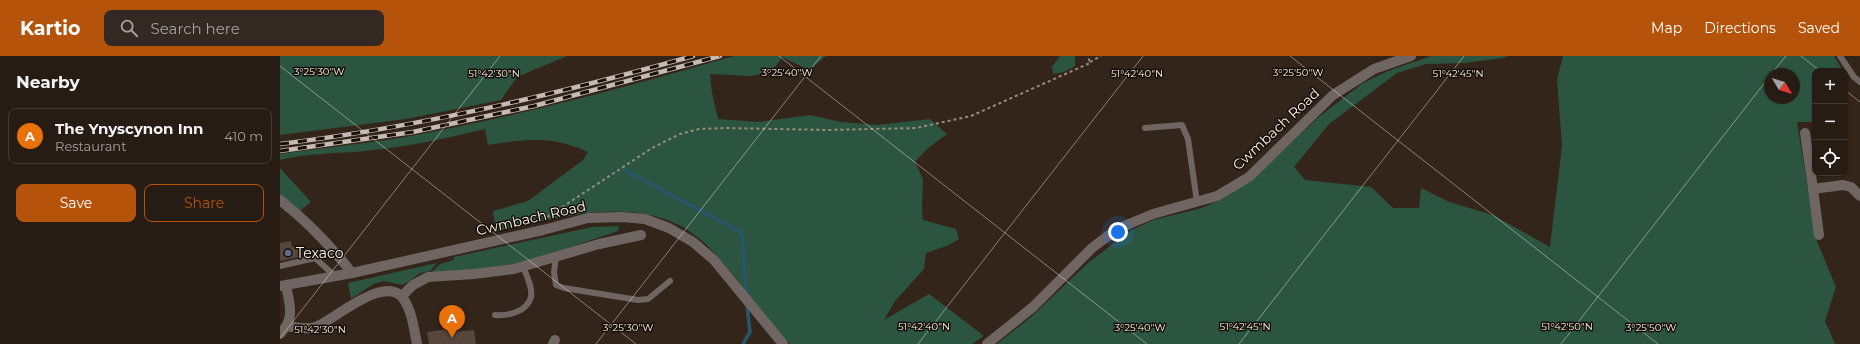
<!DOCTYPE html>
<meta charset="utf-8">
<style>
body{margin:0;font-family:Montserrat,sans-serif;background:#332922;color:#f1f3f6}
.controls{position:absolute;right:12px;top:12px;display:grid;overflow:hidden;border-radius:8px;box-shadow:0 1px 3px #0004}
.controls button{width:36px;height:36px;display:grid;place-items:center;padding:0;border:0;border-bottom:1px solid #433a34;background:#271c14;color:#f1f3f6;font:20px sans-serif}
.compass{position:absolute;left:1484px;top:12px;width:36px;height:36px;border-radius:50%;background:#271c14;box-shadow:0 1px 3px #0004;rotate:128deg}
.you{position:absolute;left:838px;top:176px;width:14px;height:14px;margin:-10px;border:3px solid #fff;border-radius:50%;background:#1a73e8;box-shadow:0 0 0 6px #1a73e833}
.badge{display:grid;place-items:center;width:26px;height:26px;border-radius:50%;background:#b45309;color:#fff;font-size:13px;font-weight:700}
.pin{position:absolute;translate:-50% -33px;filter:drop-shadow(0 1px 2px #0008)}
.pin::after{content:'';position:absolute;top:21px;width:14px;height:12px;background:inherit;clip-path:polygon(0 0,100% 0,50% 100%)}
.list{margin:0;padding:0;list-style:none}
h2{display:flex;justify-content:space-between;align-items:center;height:52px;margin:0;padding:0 16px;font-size:17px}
h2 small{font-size:13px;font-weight:400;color:#a4a1a0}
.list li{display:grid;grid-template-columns:26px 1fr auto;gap:12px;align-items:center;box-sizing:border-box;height:56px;margin:0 8px 8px;padding:0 8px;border:1px solid #433a34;border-radius:8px}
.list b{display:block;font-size:15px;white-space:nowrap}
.list p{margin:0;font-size:13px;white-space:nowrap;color:#a4a1a0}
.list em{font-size:13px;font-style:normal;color:#a4a1a0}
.actions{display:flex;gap:8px;padding:12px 16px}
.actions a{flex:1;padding:9px 0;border:1px solid #b45309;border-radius:8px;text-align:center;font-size:14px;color:#b45309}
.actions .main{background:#b45309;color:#fff}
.icon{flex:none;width:22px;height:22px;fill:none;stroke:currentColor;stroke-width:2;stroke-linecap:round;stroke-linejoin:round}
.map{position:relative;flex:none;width:1580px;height:288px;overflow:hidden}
header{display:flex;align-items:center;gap:24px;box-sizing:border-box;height:56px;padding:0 20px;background:#b45309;color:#fff}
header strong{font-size:19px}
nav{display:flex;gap:22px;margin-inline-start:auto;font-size:14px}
.search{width:280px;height:36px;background:#332922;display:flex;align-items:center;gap:10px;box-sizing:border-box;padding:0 14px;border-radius:8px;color:#a4a1a0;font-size:15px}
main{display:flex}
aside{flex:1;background:#271c14}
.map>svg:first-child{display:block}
.green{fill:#2c5541;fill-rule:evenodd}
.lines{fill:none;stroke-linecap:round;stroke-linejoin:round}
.stream{stroke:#255768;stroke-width:3.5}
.building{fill:#56463b}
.path{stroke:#988c83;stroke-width:2;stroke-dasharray:3 3;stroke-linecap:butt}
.service{stroke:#6f6563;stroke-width:6}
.minor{stroke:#6f6563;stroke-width:10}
.rail-casing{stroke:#c6bab2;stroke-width:4.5}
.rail{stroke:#16100b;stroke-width:3;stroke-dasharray:9;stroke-linecap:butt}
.ticks{fill:none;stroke:#faf0e9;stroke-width:1;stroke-opacity:0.45}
.service-dot{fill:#5c6f8a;stroke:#16100b;stroke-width:1.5}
.labels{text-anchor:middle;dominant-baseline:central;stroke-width:3;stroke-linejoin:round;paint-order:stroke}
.street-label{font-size:14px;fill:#faf0e9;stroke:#16100b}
.poi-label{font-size:14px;fill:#faf0e9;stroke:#16100b;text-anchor:start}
.ticks-label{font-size:10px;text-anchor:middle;fill:#faf0e9;stroke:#16100b;stroke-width:3;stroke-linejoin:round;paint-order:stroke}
</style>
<header>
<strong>Kartio</strong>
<div class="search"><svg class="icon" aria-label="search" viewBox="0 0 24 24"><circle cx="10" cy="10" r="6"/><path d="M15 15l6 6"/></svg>Search here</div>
<nav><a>Map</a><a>Directions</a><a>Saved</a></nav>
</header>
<main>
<aside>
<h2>Nearby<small></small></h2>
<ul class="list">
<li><span class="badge" style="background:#e8710a">A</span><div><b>The Ynyscynon Inn</b><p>Restaurant</p></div><em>410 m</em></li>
</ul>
<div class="actions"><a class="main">Save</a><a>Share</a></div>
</aside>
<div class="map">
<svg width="1580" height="288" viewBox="0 0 1580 288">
<rect width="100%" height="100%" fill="#34251a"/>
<g class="green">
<polygon points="0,0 287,0 237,21 221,44 126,63 0,79"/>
<path d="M 454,0 L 546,0 L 529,14 L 502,1 L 492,16 L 469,20 L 430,18 L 432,37 L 438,63 L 479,66 L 530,59 L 561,66 L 598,69 L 650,63 L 667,78 L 648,92 L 635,106 L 643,123 L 642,154 L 643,164 L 676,173 L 679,183 L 669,189 L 646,197 L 644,213 L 615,245 L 604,264 L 649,238 L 704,280 L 692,288 L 510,288 C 494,270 468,248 459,226 C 442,205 424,182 399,169 C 344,141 273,163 216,175 L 213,155 L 248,145 L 303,104 L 308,96 C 269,79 249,83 208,89 L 205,73 C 168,82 131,90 94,94 C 63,98 30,96 0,104 L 0,98 C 47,91 94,87 141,78 C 246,58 351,30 454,0 Z"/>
<polygon points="780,0 795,0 795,10 784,16 773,18 772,11"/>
<path d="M 1151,0 L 1228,0 L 1223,2 L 1185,7 L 1146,8 L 1117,17 L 1049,68 L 1014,111 L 1025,124 L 1091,131 L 1113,152 L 1139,152 L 1141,132 L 1169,146 L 1213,159 L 1270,191 L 1282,90 L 1277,23 L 1283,0 L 1554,0 L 1563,15 L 1535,15 L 1535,66 L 1517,66 L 1536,183 L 1556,231 L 1545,265 L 1555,288 L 717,288 L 751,261 L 808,207 L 850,175 L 873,164 L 922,152 L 942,143 L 994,103 L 1040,60 L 1083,27 L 1108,15 ZM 1490,18 L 1514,18 L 1514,42 L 1490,42 Z"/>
<polygon points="0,112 31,146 20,155 0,140"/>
<path d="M 339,170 L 338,175 C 304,186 269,200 233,208 C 206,213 178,215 150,218 L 160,208 L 174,204 L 174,201 L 312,171 Z"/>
<polygon points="157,207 150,215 140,217 128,226 122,229 104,225 93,228 71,243 68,227"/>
</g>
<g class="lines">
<g class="stream">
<polyline points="345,114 462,177 466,237"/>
<polyline points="463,288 470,276 467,249"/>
</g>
</g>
<g class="building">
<polygon points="11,185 12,191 18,190 20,201 0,205 0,187"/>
<polygon points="162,274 170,274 170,276 194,274 196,288 149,288 147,276"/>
</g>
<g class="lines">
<g class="path">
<polyline points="810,6 821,0"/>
<polyline points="267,161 372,92 400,78 419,73 446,72 548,74 636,72 691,60 810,7 808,0"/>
</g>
<g class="service">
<polyline points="1560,0 1574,21 1580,26"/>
<polyline points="865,72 902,69 908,83 917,146"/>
<polyline points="276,200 274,216 276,229 284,232 358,244 368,243 390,225"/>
<polyline points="0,210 35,202 55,220"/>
<path d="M 215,259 C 228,260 247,256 251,241 C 253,231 246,219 243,210"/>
</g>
<g class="minor">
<polyline points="1525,77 1533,133"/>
<path d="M 0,144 C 28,166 50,189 72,217"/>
<polyline points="1539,179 1533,133 1563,129 1571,131 1580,140"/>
<polyline points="0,230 72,217 263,174 308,162 342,161 365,163 389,172 413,186 434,204 503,288"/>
<polyline points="122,240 133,229 148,221 194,218 234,213 319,188 361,179"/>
<path d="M 8,270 C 17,272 30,274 38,270 C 57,261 104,220 122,241 C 132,253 134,274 137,288"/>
<path d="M 0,278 C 15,263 10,249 6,230"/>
<polyline points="273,288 275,284"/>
<polyline points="707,288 753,251 812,192 837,173 873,158 937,140 969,121 1053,39 1094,13 1131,0"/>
</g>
<defs>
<g id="rail">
<path d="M 0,88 C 140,71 277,38 413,0"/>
<polyline points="0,95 133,76 254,50 440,0"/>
</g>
</defs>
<use href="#rail" class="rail-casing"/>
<use href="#rail" class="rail"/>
</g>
<path class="ticks" d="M 499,0 L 867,288M 1010,0 L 1378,288M 1521,0 L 1540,15M 0,10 L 356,288M 1491,18 L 1506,0M 1565,34 L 1580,46M 0,282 L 220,0M 316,288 L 541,0M 638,288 L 863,0M 959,288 L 1184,0M 1281,288 L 1490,20"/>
<circle class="service-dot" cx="8" cy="197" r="4"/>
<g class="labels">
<g class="street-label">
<text transform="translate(996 73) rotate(-43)">Cwmbach Road</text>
<text transform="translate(251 162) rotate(-13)">Cwmbach Road</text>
</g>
<g class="poi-label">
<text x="16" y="197">Texaco</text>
</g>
</g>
<g class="ticks-label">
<text x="39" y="19">3°25'30"W</text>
<text x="507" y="20">3°25'40"W</text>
<text x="1018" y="20">3°25'50"W</text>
<text x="214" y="21">51°42'30"N</text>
<text x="857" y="21">51°42'40"N</text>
<text x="1178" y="21">51°42'45"N</text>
<text x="644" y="274">51°42'40"N</text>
<text x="965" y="274">51°42'45"N</text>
<text x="1287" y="274">51°42'50"N</text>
<text x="348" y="275">3°25'30"W</text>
<text x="860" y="275">3°25'40"W</text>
<text x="1371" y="275">3°25'50"W</text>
<text x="40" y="277">51°42'30"N</text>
</g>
</svg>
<div class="controls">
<button>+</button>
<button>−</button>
<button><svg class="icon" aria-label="locate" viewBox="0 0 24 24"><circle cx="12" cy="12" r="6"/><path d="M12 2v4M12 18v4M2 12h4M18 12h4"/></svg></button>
</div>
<svg class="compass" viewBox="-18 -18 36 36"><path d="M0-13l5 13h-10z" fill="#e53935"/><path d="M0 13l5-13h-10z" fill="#a4a1a0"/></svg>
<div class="you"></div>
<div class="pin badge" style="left:172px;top:282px;background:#e8710a">A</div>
</div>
</main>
